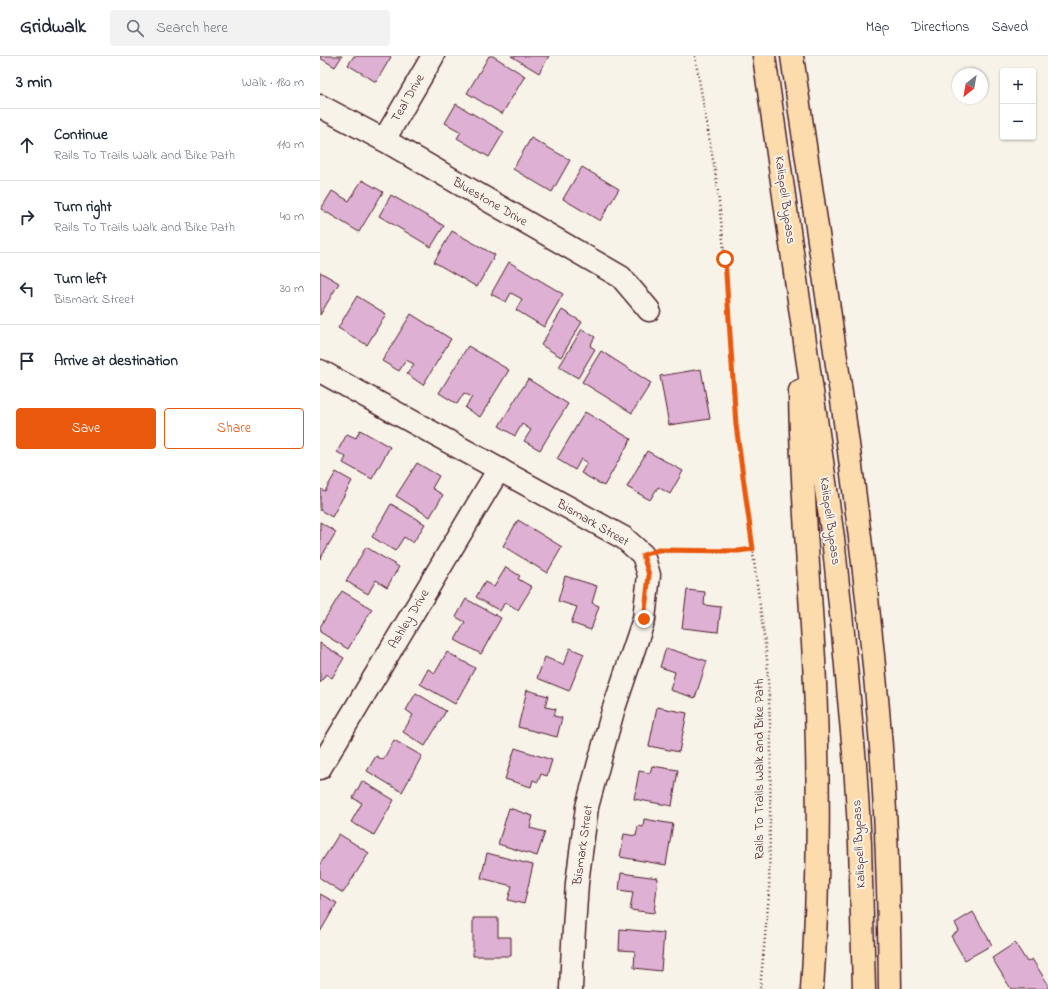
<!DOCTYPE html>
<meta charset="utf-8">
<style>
body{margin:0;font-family:"Indie Flower",sans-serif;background:#f2f2f3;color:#1f2937}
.controls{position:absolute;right:12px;top:12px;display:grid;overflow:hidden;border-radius:4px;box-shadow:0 1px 3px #0004}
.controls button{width:36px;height:36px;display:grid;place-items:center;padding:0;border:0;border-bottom:1px solid #e0e1e3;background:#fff;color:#1f2937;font:20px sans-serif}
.compass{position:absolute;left:632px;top:12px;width:36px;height:36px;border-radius:50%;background:#fff;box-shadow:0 1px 3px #0004;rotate:211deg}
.stop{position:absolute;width:12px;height:12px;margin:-9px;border:3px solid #ea580c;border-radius:50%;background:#fff}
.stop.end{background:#ea580c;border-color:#fff;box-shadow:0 1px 4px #0008}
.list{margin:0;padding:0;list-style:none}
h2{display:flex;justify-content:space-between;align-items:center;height:52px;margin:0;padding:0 16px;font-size:17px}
h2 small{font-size:13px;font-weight:400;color:#747a83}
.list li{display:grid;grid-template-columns:26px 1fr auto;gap:12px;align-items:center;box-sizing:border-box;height:72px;padding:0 16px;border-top:1px solid #e0e1e3}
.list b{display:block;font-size:15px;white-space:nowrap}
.list p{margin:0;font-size:13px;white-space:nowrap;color:#747a83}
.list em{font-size:13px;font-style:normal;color:#747a83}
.actions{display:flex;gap:8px;padding:12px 16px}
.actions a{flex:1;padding:9px 0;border:1px solid #ea580c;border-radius:4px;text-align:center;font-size:14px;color:#ea580c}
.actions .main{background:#ea580c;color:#fff}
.icon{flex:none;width:22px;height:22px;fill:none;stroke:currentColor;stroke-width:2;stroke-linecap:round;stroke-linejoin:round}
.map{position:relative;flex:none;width:728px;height:933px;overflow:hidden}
header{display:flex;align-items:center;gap:24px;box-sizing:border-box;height:56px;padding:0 20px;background:#fff;border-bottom:1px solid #e0e1e3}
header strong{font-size:19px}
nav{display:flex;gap:22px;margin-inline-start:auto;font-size:14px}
.search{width:280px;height:36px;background:#f2f2f3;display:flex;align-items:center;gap:10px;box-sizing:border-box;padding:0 14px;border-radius:4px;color:#747a83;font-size:15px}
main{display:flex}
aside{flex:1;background:#fff}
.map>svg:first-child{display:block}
.building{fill:#deb0d3;stroke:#4a1f2b}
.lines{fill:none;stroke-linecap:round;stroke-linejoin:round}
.minor-casing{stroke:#4a1f2b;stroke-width:25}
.highway-casing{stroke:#4a1f2b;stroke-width:25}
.path{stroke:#4a1f2b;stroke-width:2.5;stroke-dasharray:1 3;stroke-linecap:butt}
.minor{stroke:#f7f3e8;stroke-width:22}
.highway{stroke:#fcdcac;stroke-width:22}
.route{stroke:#ea580c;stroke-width:5}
.labels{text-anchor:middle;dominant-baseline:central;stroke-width:4;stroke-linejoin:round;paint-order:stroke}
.street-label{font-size:13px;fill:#4a1f2b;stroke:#f7f3e8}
</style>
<header>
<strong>Gridwalk</strong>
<div class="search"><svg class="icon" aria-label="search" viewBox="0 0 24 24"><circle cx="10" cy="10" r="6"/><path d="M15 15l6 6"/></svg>Search here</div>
<nav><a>Map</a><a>Directions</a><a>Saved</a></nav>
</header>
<main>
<aside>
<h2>3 min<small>Walk · 180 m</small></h2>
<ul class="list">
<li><svg class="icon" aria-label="ahead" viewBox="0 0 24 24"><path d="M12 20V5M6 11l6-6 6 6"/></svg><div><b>Continue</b><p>Rails To Trails Walk and Bike Path</p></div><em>110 m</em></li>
<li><svg class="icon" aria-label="right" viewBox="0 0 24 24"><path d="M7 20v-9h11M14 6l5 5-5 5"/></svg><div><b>Turn right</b><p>Rails To Trails Walk and Bike Path</p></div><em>40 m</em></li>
<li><svg class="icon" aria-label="left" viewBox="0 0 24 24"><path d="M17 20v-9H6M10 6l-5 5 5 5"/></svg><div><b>Turn left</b><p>Bismark Street</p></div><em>30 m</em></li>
<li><svg class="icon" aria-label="arrive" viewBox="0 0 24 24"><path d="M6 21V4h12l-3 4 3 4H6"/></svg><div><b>Arrive at destination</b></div></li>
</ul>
<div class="actions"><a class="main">Save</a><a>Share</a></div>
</aside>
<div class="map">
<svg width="728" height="933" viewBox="0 0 728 933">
<rect width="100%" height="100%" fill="#f7f3e8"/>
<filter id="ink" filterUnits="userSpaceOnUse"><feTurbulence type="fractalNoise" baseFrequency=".025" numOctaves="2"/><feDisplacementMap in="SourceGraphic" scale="8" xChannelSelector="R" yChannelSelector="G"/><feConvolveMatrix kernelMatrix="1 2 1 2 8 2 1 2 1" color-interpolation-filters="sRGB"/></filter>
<g filter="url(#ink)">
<g class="building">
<polygon points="0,0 22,0 15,11 0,2"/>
<polygon points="34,0 70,0 71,1 56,26 28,9"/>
<polygon points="169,0 173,0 205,20 182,58 147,37"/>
<polygon points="191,0 229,0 219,17"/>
<polygon points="136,48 184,76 169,101 137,82 141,76 125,67"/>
<polygon points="211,82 250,104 232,136 193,113"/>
<polygon points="262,111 299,133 280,165 243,143"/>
<polygon points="42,124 63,136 39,176 1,153 12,135 29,145"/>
<polygon points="71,139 124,170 111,191 59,160"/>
<polygon points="132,175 175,199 157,231 114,206"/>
<polygon points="189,206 243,238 224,271 196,254 202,243 191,237 186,246 171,238"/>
<polygon points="0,216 19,227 0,259"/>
<polygon points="37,240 66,258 47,289 18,272"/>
<polygon points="242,254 262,266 241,301 221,289"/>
<polygon points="91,258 131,283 103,329 87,318 94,308 86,304 79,315 62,305"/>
<polygon points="262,273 275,281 270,290 275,293 258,322 239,311"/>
<polygon points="148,290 189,314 160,361 145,352 152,341 144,337 137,348 119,337"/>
<polygon points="281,295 331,327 312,357 262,326"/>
<polygon points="381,313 390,363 349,369 340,320"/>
<polygon points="208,323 248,348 220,394 204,385 211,374 202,368 195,380 179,370"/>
<polygon points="265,356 311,383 284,430 261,417 267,407 261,403 255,414 237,403"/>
<polygon points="40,374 70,391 52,423 23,407 26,401 17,396 27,378 36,382"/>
<polygon points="327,395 363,415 350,438 338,431 330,444 307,431"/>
<polygon points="97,407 119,420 112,432 123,439 110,461 76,440"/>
<polygon points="16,416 32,425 12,461 0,454 0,433 5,435"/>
<polygon points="71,448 105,468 93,487 84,481 75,495 52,481"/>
<polygon points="198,464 242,491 227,517 183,490"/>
<polygon points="0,466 16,476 0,503"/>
<polygon points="46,491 79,511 67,531 56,524 48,538 26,525"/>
<polygon points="186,511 200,520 198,523 212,531 198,554 185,546 180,555 156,541 165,526 174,531"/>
<polygon points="245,520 277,530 272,547 279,550 271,574 251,567 257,551 238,545"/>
<polygon points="367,534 385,536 384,549 401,551 398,576 362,572"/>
<polygon points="22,535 52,553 28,593 0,576 0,571"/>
<polygon points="146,543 181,562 161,598 135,584 145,566 136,561"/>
<polygon points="0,587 24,602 12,622 6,618 0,627"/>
<polygon points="250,592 264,598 249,635 217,622 225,601 243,609"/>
<polygon points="346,592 387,605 375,642 350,634 355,616 340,611"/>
<polygon points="127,596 155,612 135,648 100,628 108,613 115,617"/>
<polygon points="207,634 228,640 225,651 236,653 234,660 242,662 237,681 198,671"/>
<polygon points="96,637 126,655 105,690 83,676 93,659 86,654"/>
<polygon points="337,651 367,657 359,696 329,690"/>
<polygon points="74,684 102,700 82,736 47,715 56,700 63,704"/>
<polygon points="195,692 232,704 227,720 221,718 218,726 213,724 211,731 185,723"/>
<polygon points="332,710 358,714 352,750 314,743 319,715 330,717"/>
<polygon points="42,725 74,744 54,779 31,766 42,747 33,742"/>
<polygon points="189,752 213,760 210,772 225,776 217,800 178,788"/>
<polygon points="324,763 353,768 346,809 300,801 304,778 316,780 318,770 323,771"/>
<polygon points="19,778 49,797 23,837 0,822 0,808"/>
<polygon points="167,797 213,809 204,848 188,844 192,830 161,822"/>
<polygon points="301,817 338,822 334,857 310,854 313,836 299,834"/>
<polygon points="0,838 17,847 0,876"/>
<polygon points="653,856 672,889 645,904 631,880 639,875 635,867"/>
<polygon points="153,862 178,862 178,881 191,881 191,900 153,900"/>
<polygon points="300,873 344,877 341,915 314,912 315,895 299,894"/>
<polygon points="695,887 707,906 712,903 728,928 728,933 691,933 672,902"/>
</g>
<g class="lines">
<defs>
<g id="minor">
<polyline points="0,50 64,84 301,221 329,254"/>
<polyline points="64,84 113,0"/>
<polyline points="0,315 304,482 323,499 329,519 324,563 293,655 267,751 257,827 253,888 251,933"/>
<polyline points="0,712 179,413"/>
</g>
<g id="highway">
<polyline points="444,0 513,482 523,577 535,708 540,788 544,933"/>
<path d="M 472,0 C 504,226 542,451 560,678 C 567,763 569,848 570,933"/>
<path d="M 480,335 C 481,425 489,514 494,604 C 499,713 500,823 492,933"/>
</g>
</defs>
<use href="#minor" class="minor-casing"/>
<use href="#highway" class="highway-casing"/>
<g class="path">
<polyline points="375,0 397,127 405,203 416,369 447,603 451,688 449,839 440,933"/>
<polyline points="342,495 418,495 433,493"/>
</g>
<use href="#minor" class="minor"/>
<use href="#highway" class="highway"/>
</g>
</g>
<g class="lines" filter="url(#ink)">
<polyline class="route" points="324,563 329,519 323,499 338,494 418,495 433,493 416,369 405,203"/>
</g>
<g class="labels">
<g class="street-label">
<text transform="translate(88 42) rotate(-60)">Teal Drive</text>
<text transform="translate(465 144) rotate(82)">Kalispell Bypass</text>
<text transform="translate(170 146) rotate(30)">Bluestone Drive</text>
<text transform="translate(510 465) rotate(82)">Kalispell Bypass</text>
<text transform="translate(273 467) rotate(30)">Bismark Street</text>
<text transform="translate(89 563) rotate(-59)">Ashley Drive</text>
<text transform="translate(439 713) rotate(-90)">Rails To Trails Walk and Bike Path</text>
<text transform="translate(539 788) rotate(-93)">Kalispell Bypass</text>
<text transform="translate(263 789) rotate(-82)">Bismark Street</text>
</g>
</g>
</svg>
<div class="controls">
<button>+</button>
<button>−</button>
</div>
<svg class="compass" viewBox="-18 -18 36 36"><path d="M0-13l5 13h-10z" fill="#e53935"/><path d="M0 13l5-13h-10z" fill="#747a83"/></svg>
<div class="stop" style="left:405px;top:203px"></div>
<div class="stop end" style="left:324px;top:563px"></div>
</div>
</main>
